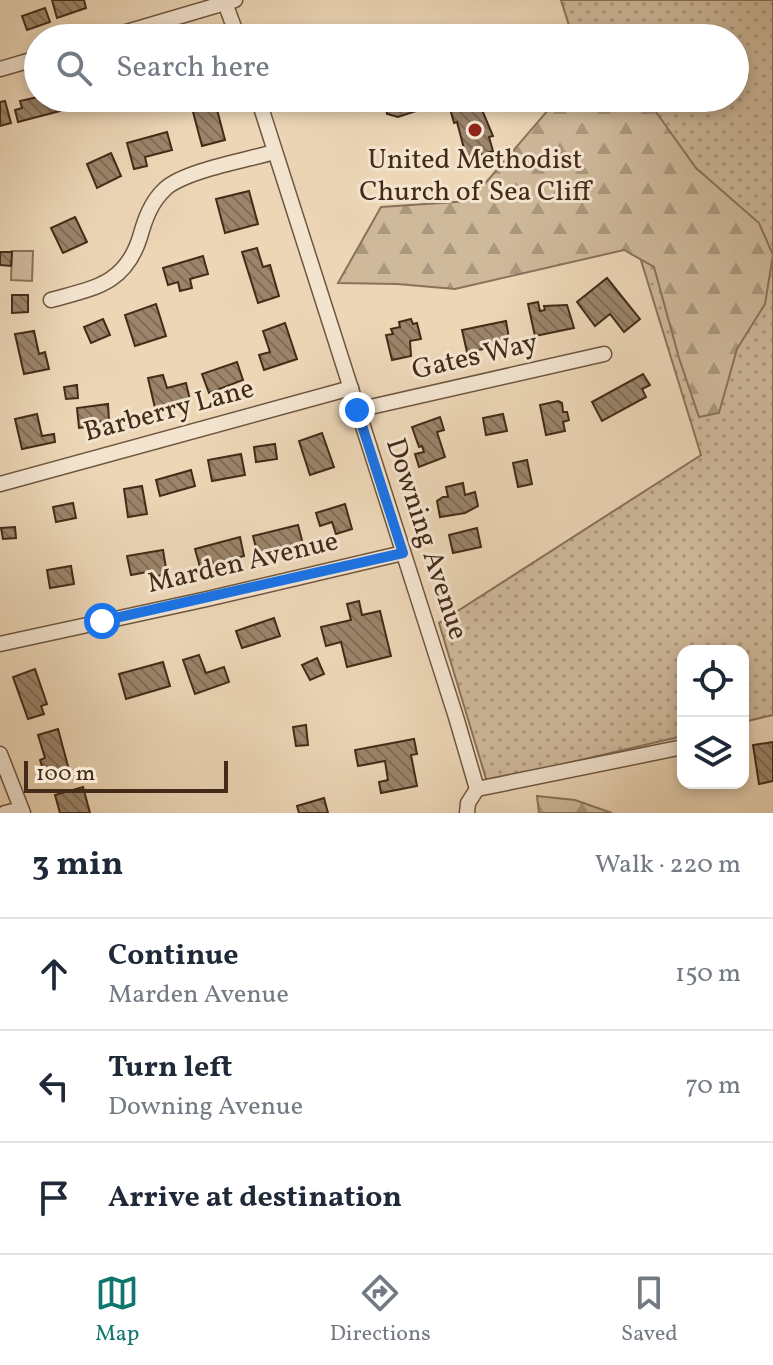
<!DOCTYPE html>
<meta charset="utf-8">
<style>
body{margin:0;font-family:Vollkorn,serif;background:#f6f6f7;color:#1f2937}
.controls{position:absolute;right:24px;bottom:24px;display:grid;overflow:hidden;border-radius:16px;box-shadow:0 4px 12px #0003}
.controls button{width:72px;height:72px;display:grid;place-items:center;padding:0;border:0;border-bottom:2px solid #e0e1e3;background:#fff;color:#1f2937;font:40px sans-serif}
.scale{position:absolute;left:24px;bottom:20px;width:204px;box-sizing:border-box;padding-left:8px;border:4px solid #442b17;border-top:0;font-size:22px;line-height:28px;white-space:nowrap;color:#442b17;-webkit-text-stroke:6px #f3e4d0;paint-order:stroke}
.stop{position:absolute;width:24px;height:24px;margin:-18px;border:6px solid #1a73e8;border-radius:50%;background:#fff}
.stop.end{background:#1a73e8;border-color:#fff;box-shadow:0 2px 8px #0008}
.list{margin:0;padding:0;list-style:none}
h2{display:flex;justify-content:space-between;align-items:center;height:104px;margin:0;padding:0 32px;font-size:34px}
h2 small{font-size:26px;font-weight:400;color:#747a83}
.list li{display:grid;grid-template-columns:52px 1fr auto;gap:24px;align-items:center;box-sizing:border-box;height:112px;padding:0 32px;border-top:2px solid #e0e1e3}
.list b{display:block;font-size:30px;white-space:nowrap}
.list p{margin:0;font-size:26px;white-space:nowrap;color:#747a83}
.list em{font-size:26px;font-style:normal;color:#747a83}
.icon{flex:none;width:44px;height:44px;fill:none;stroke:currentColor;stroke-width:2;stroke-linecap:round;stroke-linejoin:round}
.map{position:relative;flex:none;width:773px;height:813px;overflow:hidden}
.search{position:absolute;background:#fff;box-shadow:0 4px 12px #0003;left:24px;right:24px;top:24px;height:88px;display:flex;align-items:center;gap:20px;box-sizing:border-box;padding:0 28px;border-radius:44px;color:#747a83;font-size:30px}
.sheet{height:440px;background:#fff}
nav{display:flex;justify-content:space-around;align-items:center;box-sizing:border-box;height:112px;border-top:2px solid #e0e1e3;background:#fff;font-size:22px;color:#747a83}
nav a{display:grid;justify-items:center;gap:4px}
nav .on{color:#0f766e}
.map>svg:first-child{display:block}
.grass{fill:url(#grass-dots);stroke:#8a7259;stroke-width:2}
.forest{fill:url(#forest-firs);stroke:#8a7259;stroke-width:2}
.pitch{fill:#cfb99b;stroke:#8a7259;stroke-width:2}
.building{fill:url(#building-back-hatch);stroke:#442b17;stroke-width:2}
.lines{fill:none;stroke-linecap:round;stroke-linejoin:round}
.minor-casing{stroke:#6e563f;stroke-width:17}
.minor{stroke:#f3e4d0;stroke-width:14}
.route{stroke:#1a73e8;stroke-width:10}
.poi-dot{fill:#8f2418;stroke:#f3e4d0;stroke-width:3}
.labels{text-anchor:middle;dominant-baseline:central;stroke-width:6;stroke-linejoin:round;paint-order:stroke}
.poi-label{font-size:28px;fill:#442b17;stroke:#f3e4d0}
.street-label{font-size:28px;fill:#442b17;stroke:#f3e4d0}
</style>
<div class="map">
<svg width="773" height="813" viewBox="0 0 773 813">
<defs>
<pattern id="grass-dots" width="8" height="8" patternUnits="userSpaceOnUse" patternTransform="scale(2)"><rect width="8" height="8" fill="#cfb99b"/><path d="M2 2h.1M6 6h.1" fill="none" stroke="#aa977d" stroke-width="1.8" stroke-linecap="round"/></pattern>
<pattern id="forest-firs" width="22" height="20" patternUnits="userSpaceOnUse" patternTransform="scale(2)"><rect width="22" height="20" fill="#cfb99b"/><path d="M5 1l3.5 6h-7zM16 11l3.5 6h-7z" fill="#aa977d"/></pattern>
<pattern id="building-back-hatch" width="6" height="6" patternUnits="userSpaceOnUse" patternTransform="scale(2)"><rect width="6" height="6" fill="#9b846a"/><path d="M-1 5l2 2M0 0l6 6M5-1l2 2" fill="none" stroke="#806c56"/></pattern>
</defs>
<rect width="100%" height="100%" fill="#ecd6b6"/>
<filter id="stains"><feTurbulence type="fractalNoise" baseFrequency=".0025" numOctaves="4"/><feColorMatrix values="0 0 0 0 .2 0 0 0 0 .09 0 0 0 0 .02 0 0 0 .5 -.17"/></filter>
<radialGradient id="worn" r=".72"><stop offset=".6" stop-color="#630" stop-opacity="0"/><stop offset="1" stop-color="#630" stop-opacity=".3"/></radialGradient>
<polygon class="grass" points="561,0 773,0 773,715 743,722 743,651 683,651 683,736 487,782 439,623 701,455 591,98 735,98 735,38 573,38"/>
<g class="forest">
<polygon points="555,98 646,98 696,168 759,223 773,255 765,304 737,349 719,413 699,417 679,358 654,267 624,250 455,289 397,284 338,283 381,207 470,201 555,102"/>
<polygon points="537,796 575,800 612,813 539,813"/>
</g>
<polygon class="pitch" points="12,251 33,251 32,281 11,280"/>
<g class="building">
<polygon points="52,0 84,0 86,8 57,18"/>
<polygon points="45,8 50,22 27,30 22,16"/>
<polygon points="38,97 57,98 60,111 18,122 15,110 22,108 20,101"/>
<polygon points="68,98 105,98 107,106 94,110 92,101 70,107"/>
<polygon points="149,98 164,98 166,104 151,108"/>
<polygon points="384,98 477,98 493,136 489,137 493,151 467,160 457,122 454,123 449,105 432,111 431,106 398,117 387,114"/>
<polygon points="5,101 11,123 0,126 0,102"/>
<polygon points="215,102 225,140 202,146 192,108"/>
<polygon points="167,132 172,150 145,157 147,166 134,169 127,143"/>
<polygon points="111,153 121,176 97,188 87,164"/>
<polygon points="249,191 258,224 225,233 216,199"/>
<polygon points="75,217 87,242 63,253 51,228"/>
<polygon points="257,248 263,267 270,265 279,296 258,303 242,252"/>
<polygon points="0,252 12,252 11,266 0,265"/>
<polygon points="203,256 208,274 190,279 192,288 180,291 178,282 168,285 163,268"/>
<polygon points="607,278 640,319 624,332 610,314 595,326 577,302"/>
<polygon points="12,295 28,295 28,312 12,313"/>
<polygon points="538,302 540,311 545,310 544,306 567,305 574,328 535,336 528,304"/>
<polygon points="156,304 166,336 135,346 125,315"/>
<polygon points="103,319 110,335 91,343 84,327"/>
<polygon points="411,319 413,324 417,323 421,339 410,341 411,356 392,360 386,335 393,334 391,329 400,327 399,322"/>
<polygon points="506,321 510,344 467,352 462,330"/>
<polygon points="285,323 297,359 264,370 259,355 270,352 263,331"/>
<polygon points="34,331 39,354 45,352 49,369 24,374 15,334"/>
<polygon points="237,362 243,380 209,393 202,374"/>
<polygon points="643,374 650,385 642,389 646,397 602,421 592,402"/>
<polygon points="163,375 167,388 186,383 190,400 155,408 148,378"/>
<polygon points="77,385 78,398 66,399 64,387"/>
<polygon points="558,401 562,403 563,412 567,412 569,420 563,422 565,431 546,435 540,405"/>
<polygon points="108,404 109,421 95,422 96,426 79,428 77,408"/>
<polygon points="37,414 42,436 54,434 55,442 22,449 15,419"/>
<polygon points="503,414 507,431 486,435 483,418"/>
<polygon points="440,417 444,430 437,432 445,457 419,467 415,454 424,452 422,446 419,447 412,427"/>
<polygon points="322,433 334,467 310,475 299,441"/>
<polygon points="275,444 277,459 256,462 254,447"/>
<polygon points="241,454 245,475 212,481 208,460"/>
<polygon points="527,460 532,484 518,487 513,463"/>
<polygon points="191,470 195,486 160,496 156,480"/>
<polygon points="463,483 465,495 475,492 478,506 465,513 440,517 437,501 443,497 448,497 446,487"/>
<polygon points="142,486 147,514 128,517 124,489"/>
<polygon points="73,503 76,518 56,522 53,507"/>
<polygon points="345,504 352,529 336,534 332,522 320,526 316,513"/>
<polygon points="298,525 303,544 258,556 253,536"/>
<polygon points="15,527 16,538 3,539 1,528"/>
<polygon points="477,528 481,547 453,553 449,535"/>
<polygon points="240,537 244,556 200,567 195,549"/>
<polygon points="163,550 167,574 153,577 152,571 131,575 127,556"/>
<polygon points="71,566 74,584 50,588 47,570"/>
<polygon points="359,601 362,615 380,611 391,656 347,667 341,642 326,646 321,627 351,620 347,604"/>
<polygon points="274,618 280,636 242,648 236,631"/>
<polygon points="199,655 206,673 224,667 229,682 195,694 183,660"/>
<polygon points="317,658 324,674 310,680 302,665"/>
<polygon points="163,662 170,686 126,699 119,674"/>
<polygon points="35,669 47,704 41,706 44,714 28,719 13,677"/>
<polygon points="306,725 308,745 296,746 293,727"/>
<polygon points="58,729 69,770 45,776 40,760 45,758 38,735"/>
<polygon points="414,739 417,754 411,755 417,786 381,793 379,782 388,780 385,761 358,766 355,750"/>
<polygon points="773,742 773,781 759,784 753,745"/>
<polygon points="83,787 90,813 60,813 55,795"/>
<polygon points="324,798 328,813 299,813 297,806"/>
</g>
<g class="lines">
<defs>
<g id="minor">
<polyline points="224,0 238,38"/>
<polyline points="106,38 235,0"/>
<polyline points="0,69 38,58"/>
<polyline points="258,98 456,717 477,789 468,803 467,813"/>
<path d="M 51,300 C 93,288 125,285 140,237 C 145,219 151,202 165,189 C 184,171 247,160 274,152"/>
<polyline points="357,410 604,354"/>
<polyline points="0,484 351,388"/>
<polyline points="0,644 207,599 403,553"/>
<polyline points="0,754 23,813"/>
<polyline points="477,789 683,747"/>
<polyline points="5,813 21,809"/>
</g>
</defs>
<use href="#minor" class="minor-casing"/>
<use href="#minor" class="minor"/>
</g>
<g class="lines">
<polyline class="route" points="102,621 403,553 357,410"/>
</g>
<circle class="poi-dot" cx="475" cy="130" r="8"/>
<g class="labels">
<g class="poi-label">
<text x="475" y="160">United Methodist<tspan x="475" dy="32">Church of Sea Cliff</tspan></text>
</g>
<g class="street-label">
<text transform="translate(475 357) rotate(-13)">Gates Way</text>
<text transform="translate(169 411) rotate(-15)">Barberry Lane</text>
<text transform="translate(426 539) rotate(72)">Downing Avenue</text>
<text transform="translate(243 563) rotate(-13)">Marden Avenue</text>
</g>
</g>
<rect width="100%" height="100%" filter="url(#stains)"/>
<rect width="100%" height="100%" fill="url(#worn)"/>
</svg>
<div class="controls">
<button><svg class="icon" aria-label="locate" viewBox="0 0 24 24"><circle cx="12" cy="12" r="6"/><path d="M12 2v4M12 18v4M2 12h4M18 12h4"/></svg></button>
<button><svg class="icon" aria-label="layers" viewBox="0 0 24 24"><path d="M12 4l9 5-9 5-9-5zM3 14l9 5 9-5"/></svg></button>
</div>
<div class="scale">100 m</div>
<div class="stop" style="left:102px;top:621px"></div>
<div class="stop end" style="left:357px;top:410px"></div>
<div class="search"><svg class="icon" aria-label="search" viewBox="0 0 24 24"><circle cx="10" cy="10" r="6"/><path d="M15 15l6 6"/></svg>Search here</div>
</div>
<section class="sheet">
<h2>3 min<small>Walk · 220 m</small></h2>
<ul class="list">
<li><svg class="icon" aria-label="ahead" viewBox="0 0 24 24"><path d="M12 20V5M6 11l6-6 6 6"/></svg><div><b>Continue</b><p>Marden Avenue</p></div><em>150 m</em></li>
<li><svg class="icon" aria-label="left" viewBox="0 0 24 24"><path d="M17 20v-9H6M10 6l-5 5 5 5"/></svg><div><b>Turn left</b><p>Downing Avenue</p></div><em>70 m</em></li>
<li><svg class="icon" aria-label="arrive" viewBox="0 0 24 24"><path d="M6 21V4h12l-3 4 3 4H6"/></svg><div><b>Arrive at destination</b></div></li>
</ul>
</section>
<nav>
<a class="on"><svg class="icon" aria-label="map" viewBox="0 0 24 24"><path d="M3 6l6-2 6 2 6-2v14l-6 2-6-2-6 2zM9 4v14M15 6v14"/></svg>Map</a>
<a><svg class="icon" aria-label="directions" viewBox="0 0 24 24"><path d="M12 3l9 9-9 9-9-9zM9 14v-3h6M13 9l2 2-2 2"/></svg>Directions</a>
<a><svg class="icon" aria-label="saved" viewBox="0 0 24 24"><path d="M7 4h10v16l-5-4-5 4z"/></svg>Saved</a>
</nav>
